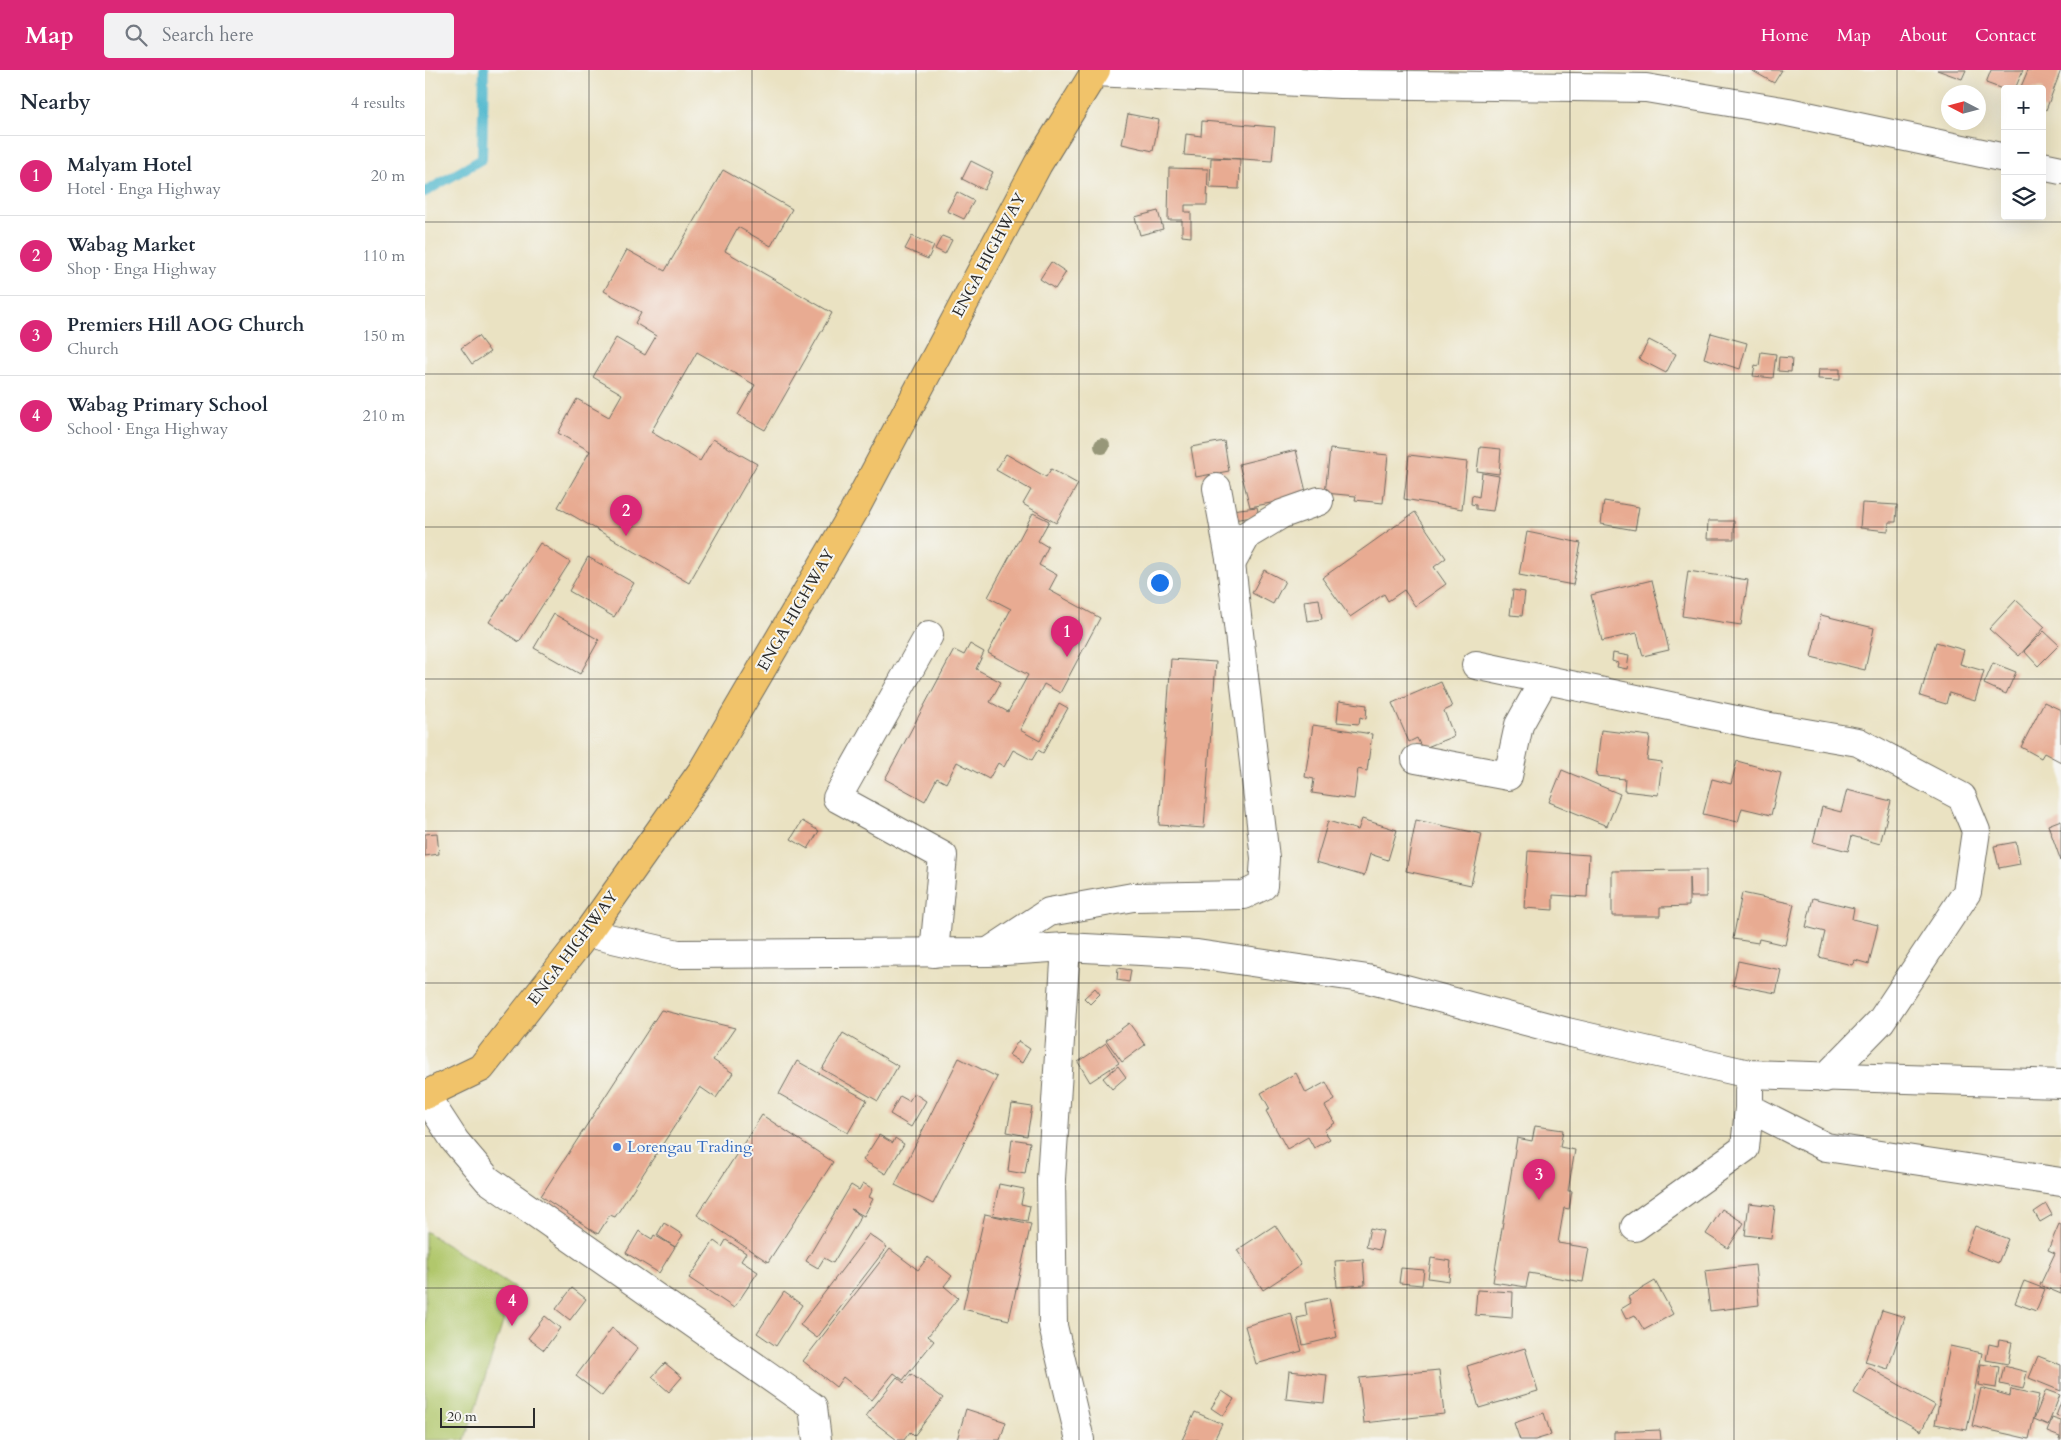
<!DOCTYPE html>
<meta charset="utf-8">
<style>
body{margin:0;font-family:Cardo,serif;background:#f2f2f3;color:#1f2937}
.controls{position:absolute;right:15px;top:15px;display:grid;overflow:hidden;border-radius:5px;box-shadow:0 5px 20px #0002}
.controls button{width:45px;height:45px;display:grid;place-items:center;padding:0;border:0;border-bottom:1px solid #e0e1e3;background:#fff;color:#1f2937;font:25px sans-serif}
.compass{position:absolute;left:1516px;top:15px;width:45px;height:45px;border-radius:50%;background:#fff;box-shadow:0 5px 20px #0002;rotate:276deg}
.scale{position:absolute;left:15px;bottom:12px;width:95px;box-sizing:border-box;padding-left:5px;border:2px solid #2b2b2b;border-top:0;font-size:14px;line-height:18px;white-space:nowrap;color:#2b2b2b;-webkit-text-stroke:4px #f6f6f2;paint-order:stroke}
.you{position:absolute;left:734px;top:512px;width:18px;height:18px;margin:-12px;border:4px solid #fff;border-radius:50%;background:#1a73e8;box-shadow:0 0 0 8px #1a73e833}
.badge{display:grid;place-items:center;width:32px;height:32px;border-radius:50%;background:#db2777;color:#fff;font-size:16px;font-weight:700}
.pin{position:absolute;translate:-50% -41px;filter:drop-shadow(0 1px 2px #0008)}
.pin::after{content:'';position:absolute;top:26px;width:18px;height:15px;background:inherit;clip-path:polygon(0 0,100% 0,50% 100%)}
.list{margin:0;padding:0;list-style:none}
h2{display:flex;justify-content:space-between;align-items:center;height:65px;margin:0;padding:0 20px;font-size:21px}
h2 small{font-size:16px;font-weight:400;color:#747a83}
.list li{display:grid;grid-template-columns:32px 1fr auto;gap:15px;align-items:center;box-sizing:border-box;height:80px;padding:0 20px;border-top:1px solid #e0e1e3}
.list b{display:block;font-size:19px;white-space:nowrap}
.list p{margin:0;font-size:16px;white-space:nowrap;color:#747a83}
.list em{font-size:16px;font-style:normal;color:#747a83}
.icon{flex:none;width:28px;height:28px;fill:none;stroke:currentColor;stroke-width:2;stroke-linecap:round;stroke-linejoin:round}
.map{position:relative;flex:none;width:1636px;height:1370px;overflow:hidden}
header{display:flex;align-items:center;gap:30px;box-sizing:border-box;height:70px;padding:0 25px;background:#db2777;color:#fff}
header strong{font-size:24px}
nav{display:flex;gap:28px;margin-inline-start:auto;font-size:18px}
.search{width:350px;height:45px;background:#f2f2f3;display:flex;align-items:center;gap:12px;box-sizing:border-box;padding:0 18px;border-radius:5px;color:#747a83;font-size:19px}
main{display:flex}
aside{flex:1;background:#fff}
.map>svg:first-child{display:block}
.green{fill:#b1c76c;stroke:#6e794c}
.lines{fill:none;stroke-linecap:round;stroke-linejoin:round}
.stream{stroke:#4fb8cd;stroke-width:10}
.building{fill:#e8ab92}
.minor-casing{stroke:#6e6b60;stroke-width:30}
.major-casing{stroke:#6e6b60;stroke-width:30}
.minor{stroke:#fff;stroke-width:28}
.major{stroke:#f1c36a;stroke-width:28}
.tree{fill:#979779}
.grid{fill:none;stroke:#2b2b2b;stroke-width:1;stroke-opacity:0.55}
.shop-dot{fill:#3f7fe0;stroke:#f6f6f2;stroke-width:2}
.labels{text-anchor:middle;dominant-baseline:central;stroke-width:4;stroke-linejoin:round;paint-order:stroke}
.street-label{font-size:16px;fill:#2b2b2b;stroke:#f6f6f2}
.shop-label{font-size:16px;fill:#366cbe;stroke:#f6f6f2;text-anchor:start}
</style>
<header>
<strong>Map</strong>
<div class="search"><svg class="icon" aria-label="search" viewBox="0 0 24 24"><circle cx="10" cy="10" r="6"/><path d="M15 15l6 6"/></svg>Search here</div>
<nav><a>Home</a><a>Map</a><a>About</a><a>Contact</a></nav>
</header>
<main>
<aside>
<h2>Nearby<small>4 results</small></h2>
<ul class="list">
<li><span class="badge">1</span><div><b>Malyam Hotel</b><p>Hotel · Enga Highway</p></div><em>20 m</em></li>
<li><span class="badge">2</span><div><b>Wabag Market</b><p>Shop · Enga Highway</p></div><em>110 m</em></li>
<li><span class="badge">3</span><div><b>Premiers Hill AOG Church</b><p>Church</p></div><em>150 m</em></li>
<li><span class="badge">4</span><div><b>Wabag Primary School</b><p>School · Enga Highway</p></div><em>210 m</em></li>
</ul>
</aside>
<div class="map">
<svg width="1636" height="1370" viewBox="0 0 1636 1370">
<rect width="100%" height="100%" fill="#f6f6f2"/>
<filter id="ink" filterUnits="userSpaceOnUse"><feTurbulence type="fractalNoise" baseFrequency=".02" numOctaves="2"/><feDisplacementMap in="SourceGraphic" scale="10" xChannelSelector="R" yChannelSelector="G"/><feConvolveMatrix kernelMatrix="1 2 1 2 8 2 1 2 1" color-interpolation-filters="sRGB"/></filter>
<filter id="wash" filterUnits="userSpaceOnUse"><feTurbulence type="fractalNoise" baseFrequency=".0096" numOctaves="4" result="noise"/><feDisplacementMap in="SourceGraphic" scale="20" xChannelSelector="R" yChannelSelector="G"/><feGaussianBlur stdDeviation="1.12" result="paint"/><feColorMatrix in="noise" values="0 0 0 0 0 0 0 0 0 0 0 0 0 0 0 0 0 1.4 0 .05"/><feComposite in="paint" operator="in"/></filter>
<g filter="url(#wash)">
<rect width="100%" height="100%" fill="#eae2c2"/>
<polygon class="green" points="0,1161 89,1218 40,1370 0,1370"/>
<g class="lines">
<polyline class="stream" points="0,122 57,89 59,0"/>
</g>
<g id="blocks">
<g class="building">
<polygon points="1326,0 1357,0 1349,13"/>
<polygon points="1512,0 1541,0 1537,9"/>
<polygon points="1566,0 1598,0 1590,19 1580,19 1580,20 1561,13"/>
<polygon points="1603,0 1636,0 1621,40 1617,39 1617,19 1595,19"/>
<polygon points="703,44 734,50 728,81 697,74"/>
<polygon points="777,51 850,57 847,91 759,85 761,64 776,66"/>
<polygon points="786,88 815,89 814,119 785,118"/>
<polygon points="546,91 568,102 559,120 537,109"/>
<polygon points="744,98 783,99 782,135 760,135 760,142 766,142 766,167 757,166 757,150 743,150"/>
<polygon points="298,100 367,139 346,176 313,157 300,181 407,243 340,360 313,345 330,315 272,282 226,362 275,391 288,369 332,394 264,513 133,437 165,381 133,363 152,329 184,347 197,324 168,307 191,268 220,285 231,266 210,253 216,242 179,221 202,180 240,201"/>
<polygon points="532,122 549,131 539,149 522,141"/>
<polygon points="733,141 738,159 715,165 710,147"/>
<polygon points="487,166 509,176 503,189 480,179"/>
<polygon points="517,166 527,170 520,184 510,179"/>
<polygon points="626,192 641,202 630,219 615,209"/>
<polygon points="1286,263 1322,273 1315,299 1279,288"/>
<polygon points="53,266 65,282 47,294 36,278"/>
<polygon points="1224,270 1251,284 1241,303 1214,289"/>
<polygon points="1336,282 1351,284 1348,308 1328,306 1330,295 1334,296"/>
<polygon points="1354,287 1367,288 1366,302 1353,301"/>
<polygon points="1394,299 1415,299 1415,310 1393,309"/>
<polygon points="799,371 804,401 771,407 766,377"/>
<polygon points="1055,377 1076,379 1074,404 1052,401"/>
<polygon points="905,379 963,385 958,433 930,430 931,426 900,423"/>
<polygon points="871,380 882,426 825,437 814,394"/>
<polygon points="581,384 621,407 626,399 653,414 631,453 598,434 606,420 571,400"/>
<polygon points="984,385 1042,392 1037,439 979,429"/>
<polygon points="1057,403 1074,406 1068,441 1051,439 1051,435 1046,434 1047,425 1054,427"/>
<polygon points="1179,431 1214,437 1210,460 1176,454"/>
<polygon points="1437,433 1472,435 1471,452 1464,452 1463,461 1435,458"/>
<polygon points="832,437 834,446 808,450 806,440"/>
<polygon points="990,442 1021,488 1009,497 1021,514 990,536 979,520 963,531 959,524 925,547 897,508"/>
<polygon points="608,443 624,451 613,471 623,477 614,495 632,505 624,520 675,548 635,623 619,614 595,660 615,671 634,633 643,638 618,683 613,680 607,690 588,680 579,697 573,693 564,709 532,692 521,713 512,708 500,731 460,709 529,580 539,585 545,574 559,582 551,599 576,612 565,632 583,642 603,605 563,583 586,539 563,527"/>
<polygon points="1283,451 1309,451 1309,469 1282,469"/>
<polygon points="1102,462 1156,473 1148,515 1094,505"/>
<polygon points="115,473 145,492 94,572 64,552"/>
<polygon points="163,487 209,513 189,547 144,521"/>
<polygon points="839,500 860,511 848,534 827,523"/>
<polygon points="1263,501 1323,510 1316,555 1257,546"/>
<polygon points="1227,510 1244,580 1218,586 1212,563 1177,571 1166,525"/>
<polygon points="1088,520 1100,522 1097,546 1085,545"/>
<polygon points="894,529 897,549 882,551 879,531"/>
<polygon points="1591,530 1620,557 1594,586 1564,559"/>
<polygon points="129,544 174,570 155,604 109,578"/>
<polygon points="1396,545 1449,558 1440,600 1386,587"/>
<polygon points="1619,561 1634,575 1613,596 1599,581"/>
<polygon points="1511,572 1539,580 1535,594 1559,601 1550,631 1524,623 1521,634 1495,626"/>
<polygon points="1188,583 1204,586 1202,599 1192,597 1193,593 1187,591"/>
<polygon points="746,589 791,592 779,758 734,755"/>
<polygon points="1568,593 1591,602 1581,624 1559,614"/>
<polygon points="1016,612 1027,637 1019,641 1029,666 997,679 992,668 984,672 967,633"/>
<polygon points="914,631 942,635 941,649 935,647 934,654 912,652"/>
<polygon points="1619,632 1636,640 1636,692 1619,683 1616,688 1596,677"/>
<polygon points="888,655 947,664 942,701 933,699 929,729 887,723 889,709 880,707"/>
<polygon points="1176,660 1225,666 1222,690 1237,692 1233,725 1199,721 1200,709 1171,706"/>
<polygon points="1312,691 1356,703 1346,745 1317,738 1313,752 1278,744 1287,709 1306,714"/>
<polygon points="1137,700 1195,724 1182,756 1124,732"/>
<polygon points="1422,720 1466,731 1455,774 1427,766 1423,781 1388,772 1397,737 1416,742"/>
<polygon points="937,749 972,760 963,790 945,784 939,806 891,792 903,751 933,760"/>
<polygon points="991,750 1057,764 1046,815 981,801"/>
<polygon points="1636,750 1636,791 1623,755"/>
<polygon points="377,751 394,761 383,779 366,769"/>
<polygon points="12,763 14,784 0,786 0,764"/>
<polygon points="1591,772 1595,794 1574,798 1569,776"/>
<polygon points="1103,781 1164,785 1162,827 1128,825 1128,840 1099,838"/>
<polygon points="1263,800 1281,800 1281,827 1265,827 1264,807 1264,836 1235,837 1235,846 1187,846 1187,801"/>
<polygon points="1317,823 1369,834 1360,875 1334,869 1333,873 1308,869"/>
<polygon points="1388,828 1429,838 1427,849 1453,855 1444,894 1430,890 1427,895 1394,887 1400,862 1381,857"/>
<polygon points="1313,891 1356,900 1351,923 1308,915"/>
<polygon points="693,898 706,900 704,912 692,910"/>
<polygon points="670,918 675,924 665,934 659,928"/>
<polygon points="236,940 310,958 288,990 308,1003 291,1028 275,1017 190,1147 185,1145 173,1164 116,1126"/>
<polygon points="704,953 720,975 697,992 681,970"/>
<polygon points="418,963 473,996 453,1031 397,999"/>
<polygon points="593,971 605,979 597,993 584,985"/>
<polygon points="681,973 694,993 665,1012 653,992"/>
<polygon points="534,988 572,1007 508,1134 470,1115"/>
<polygon points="372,991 442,1030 423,1063 354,1024"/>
<polygon points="693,996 701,1007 687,1019 678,1008"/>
<polygon points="871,1003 881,1023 901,1012 910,1030 900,1036 910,1053 899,1060 905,1069 889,1078 883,1067 862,1079 841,1041 845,1039 836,1023"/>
<polygon points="489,1023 501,1031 486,1057 465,1044 475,1026 484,1031"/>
<polygon points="587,1034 607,1037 602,1066 582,1062"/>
<polygon points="337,1045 408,1092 343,1192 272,1145"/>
<polygon points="1110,1056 1138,1060 1135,1077 1150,1080 1143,1121 1147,1121 1144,1139 1139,1138 1133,1173 1164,1178 1158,1212 1104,1203 1101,1217 1068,1212 1092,1068 1107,1071"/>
<polygon points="454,1065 468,1073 470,1068 479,1074 461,1104 438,1090"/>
<polygon points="587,1069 605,1072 600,1104 583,1101"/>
<polygon points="438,1113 448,1119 444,1127 448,1129 439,1146 426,1139 436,1146 408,1193 399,1188 393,1198 381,1191 426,1115 434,1120"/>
<polygon points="574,1114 599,1119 596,1134 605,1136 602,1151 568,1145"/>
<polygon points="1324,1133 1350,1136 1346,1168 1320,1165"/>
<polygon points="1621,1134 1627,1145 1615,1152 1609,1142"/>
<polygon points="1297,1139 1319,1153 1303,1178 1281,1164"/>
<polygon points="560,1144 606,1154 584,1250 538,1239"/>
<polygon points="239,1153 258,1165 250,1177 232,1165"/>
<polygon points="1634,1154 1636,1155 1636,1224 1615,1215 1630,1183 1623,1180"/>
<polygon points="850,1155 876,1195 838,1220 812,1180"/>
<polygon points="1550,1156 1583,1169 1573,1193 1540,1180"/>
<polygon points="945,1158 958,1161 954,1180 941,1177"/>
<polygon points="214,1161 227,1169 229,1165 250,1177 234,1203 201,1183"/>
<polygon points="444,1164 462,1177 392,1268 375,1255"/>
<polygon points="301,1170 321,1183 316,1191 333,1202 309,1238 264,1208 289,1171 297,1177"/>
<polygon points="465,1179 493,1200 503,1187 527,1206 519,1216 533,1228 503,1266 509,1271 478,1310 469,1303 447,1330 418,1307 411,1317 378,1291"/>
<polygon points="1006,1188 1026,1191 1024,1211 1003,1208"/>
<polygon points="938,1189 940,1215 912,1217 910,1191"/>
<polygon points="1330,1195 1334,1235 1285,1241 1280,1201"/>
<polygon points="976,1198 999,1200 997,1215 974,1213"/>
<polygon points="1230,1211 1248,1244 1219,1260 1210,1245 1201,1249 1196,1239 1206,1233 1203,1227"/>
<polygon points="1599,1211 1620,1219 1611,1241 1590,1233"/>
<polygon points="147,1218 161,1229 145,1250 131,1239"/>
<polygon points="1052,1220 1088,1222 1087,1248 1050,1245"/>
<polygon points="359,1222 377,1235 351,1276 332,1263"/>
<polygon points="904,1228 912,1267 878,1275 872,1248 882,1246 880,1233"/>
<polygon points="1457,1240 1480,1247 1463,1299 1440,1292"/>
<polygon points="866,1243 877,1281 831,1294 820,1256"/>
<polygon points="120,1246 135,1258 119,1280 103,1268"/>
<polygon points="187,1258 213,1278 177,1326 151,1306"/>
<polygon points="1574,1270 1587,1272 1583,1294 1561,1290 1564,1274 1573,1276"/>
<polygon points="1525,1276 1557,1283 1542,1360 1510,1354"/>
<polygon points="1100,1278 1113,1321 1054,1338 1042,1296"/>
<polygon points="1613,1286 1636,1295 1636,1321 1604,1308"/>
<polygon points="240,1293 257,1307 244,1322 227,1307"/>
<polygon points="1556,1294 1574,1297 1571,1318 1553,1315"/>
<polygon points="1579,1296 1602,1302 1598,1319 1575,1314"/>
<polygon points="1443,1297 1510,1335 1496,1361 1429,1323"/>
<polygon points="1014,1300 1019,1344 939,1353 934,1308"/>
<polygon points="864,1301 902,1305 899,1333 861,1329"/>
<polygon points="486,1304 518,1328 489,1366 485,1362 479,1370 472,1370 441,1346 472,1307 479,1313"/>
<polygon points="1556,1318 1585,1326 1586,1319 1614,1325 1604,1369 1547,1356"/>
<polygon points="1621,1320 1635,1325 1623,1355 1609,1349"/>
<polygon points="797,1321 809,1329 798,1346 786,1338"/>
<polygon points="1636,1332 1636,1348 1631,1346"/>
<polygon points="541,1339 581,1352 575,1370 532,1370"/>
<polygon points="770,1342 797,1354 789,1370 757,1370"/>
<polygon points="1119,1343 1126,1365 1110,1370 1095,1370 1089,1353"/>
<polygon points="1627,1348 1636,1351 1636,1370 1634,1370 1635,1367 1622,1362"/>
<polygon points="1235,1360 1236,1370 1189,1370 1189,1362"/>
</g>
</g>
</g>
<g filter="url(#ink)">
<use href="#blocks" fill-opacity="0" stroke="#6e6b60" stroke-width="1"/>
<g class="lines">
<defs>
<g id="minor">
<polyline points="670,2 915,14 1221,18 1363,42 1580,88"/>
<polyline points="1617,96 1636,100"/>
<polyline points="806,494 822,465 857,444 894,431"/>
<polyline points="504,565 412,728 518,786 509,883"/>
<polyline points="1051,595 1334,655 1433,672 1537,727 1551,761 1542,822 1456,951 1400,1008"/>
<polyline points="991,689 1083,706 1094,655 1119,610"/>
<polyline points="162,863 253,884 564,882 641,877 772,884 943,909 1142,962 1324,1004 1636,1014"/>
<polyline points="641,877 626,1109 628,1256 655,1370"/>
<polyline points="565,881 624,842 708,827 819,825 838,816 840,788 806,494 792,418"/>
<polyline points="0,1025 30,1071 63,1110 388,1337 392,1370"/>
<polyline points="1324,1038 1401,1077 1636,1112"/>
<polyline points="1210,1157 1320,1078 1324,1038 1324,1020"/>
</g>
<polyline id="major" points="0,1025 56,998 162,863 277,701 428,443 613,94 671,0"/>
</defs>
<use href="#minor" class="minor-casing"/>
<use href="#major" class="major-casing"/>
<use href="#minor" class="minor"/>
<use href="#major" class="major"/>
</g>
<circle class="tree" cx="677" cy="376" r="8"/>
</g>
<path class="grid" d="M 164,0 L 164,1370M 327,0 L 327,1370M 491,0 L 491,1370M 654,0 L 654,1370M 818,0 L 818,1370M 982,0 L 982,1370M 1145,0 L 1145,1370M 1309,0 L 1309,1370M 1472,0 L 1472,1370M 0,152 L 1636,152M 0,304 L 1636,304M 0,457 L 1636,457M 0,609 L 1636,609M 0,761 L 1636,761M 0,913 L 1636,913M 0,1066 L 1636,1066M 0,1218 L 1636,1218"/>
<circle class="shop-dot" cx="192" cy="1077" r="5"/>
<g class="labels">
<g class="street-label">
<text transform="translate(564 185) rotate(-62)">ENGA HIGHWAY</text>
<text transform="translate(371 540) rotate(-60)">ENGA HIGHWAY</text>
<text transform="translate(148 878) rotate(-53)">ENGA HIGHWAY</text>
</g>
<g class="shop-label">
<text x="202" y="1077">Lorengau Trading</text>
</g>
</g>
</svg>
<div class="controls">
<button>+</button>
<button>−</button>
<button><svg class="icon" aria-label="layers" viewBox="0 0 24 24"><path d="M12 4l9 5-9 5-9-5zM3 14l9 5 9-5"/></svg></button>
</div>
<svg class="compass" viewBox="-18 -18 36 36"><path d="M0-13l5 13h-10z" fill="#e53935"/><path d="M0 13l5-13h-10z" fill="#747a83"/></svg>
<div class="scale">20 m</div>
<div class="you"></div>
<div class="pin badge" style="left:642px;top:587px">1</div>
<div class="pin badge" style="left:201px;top:466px">2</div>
<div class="pin badge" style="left:1114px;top:1130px">3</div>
<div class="pin badge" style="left:87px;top:1256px">4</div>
</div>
</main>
